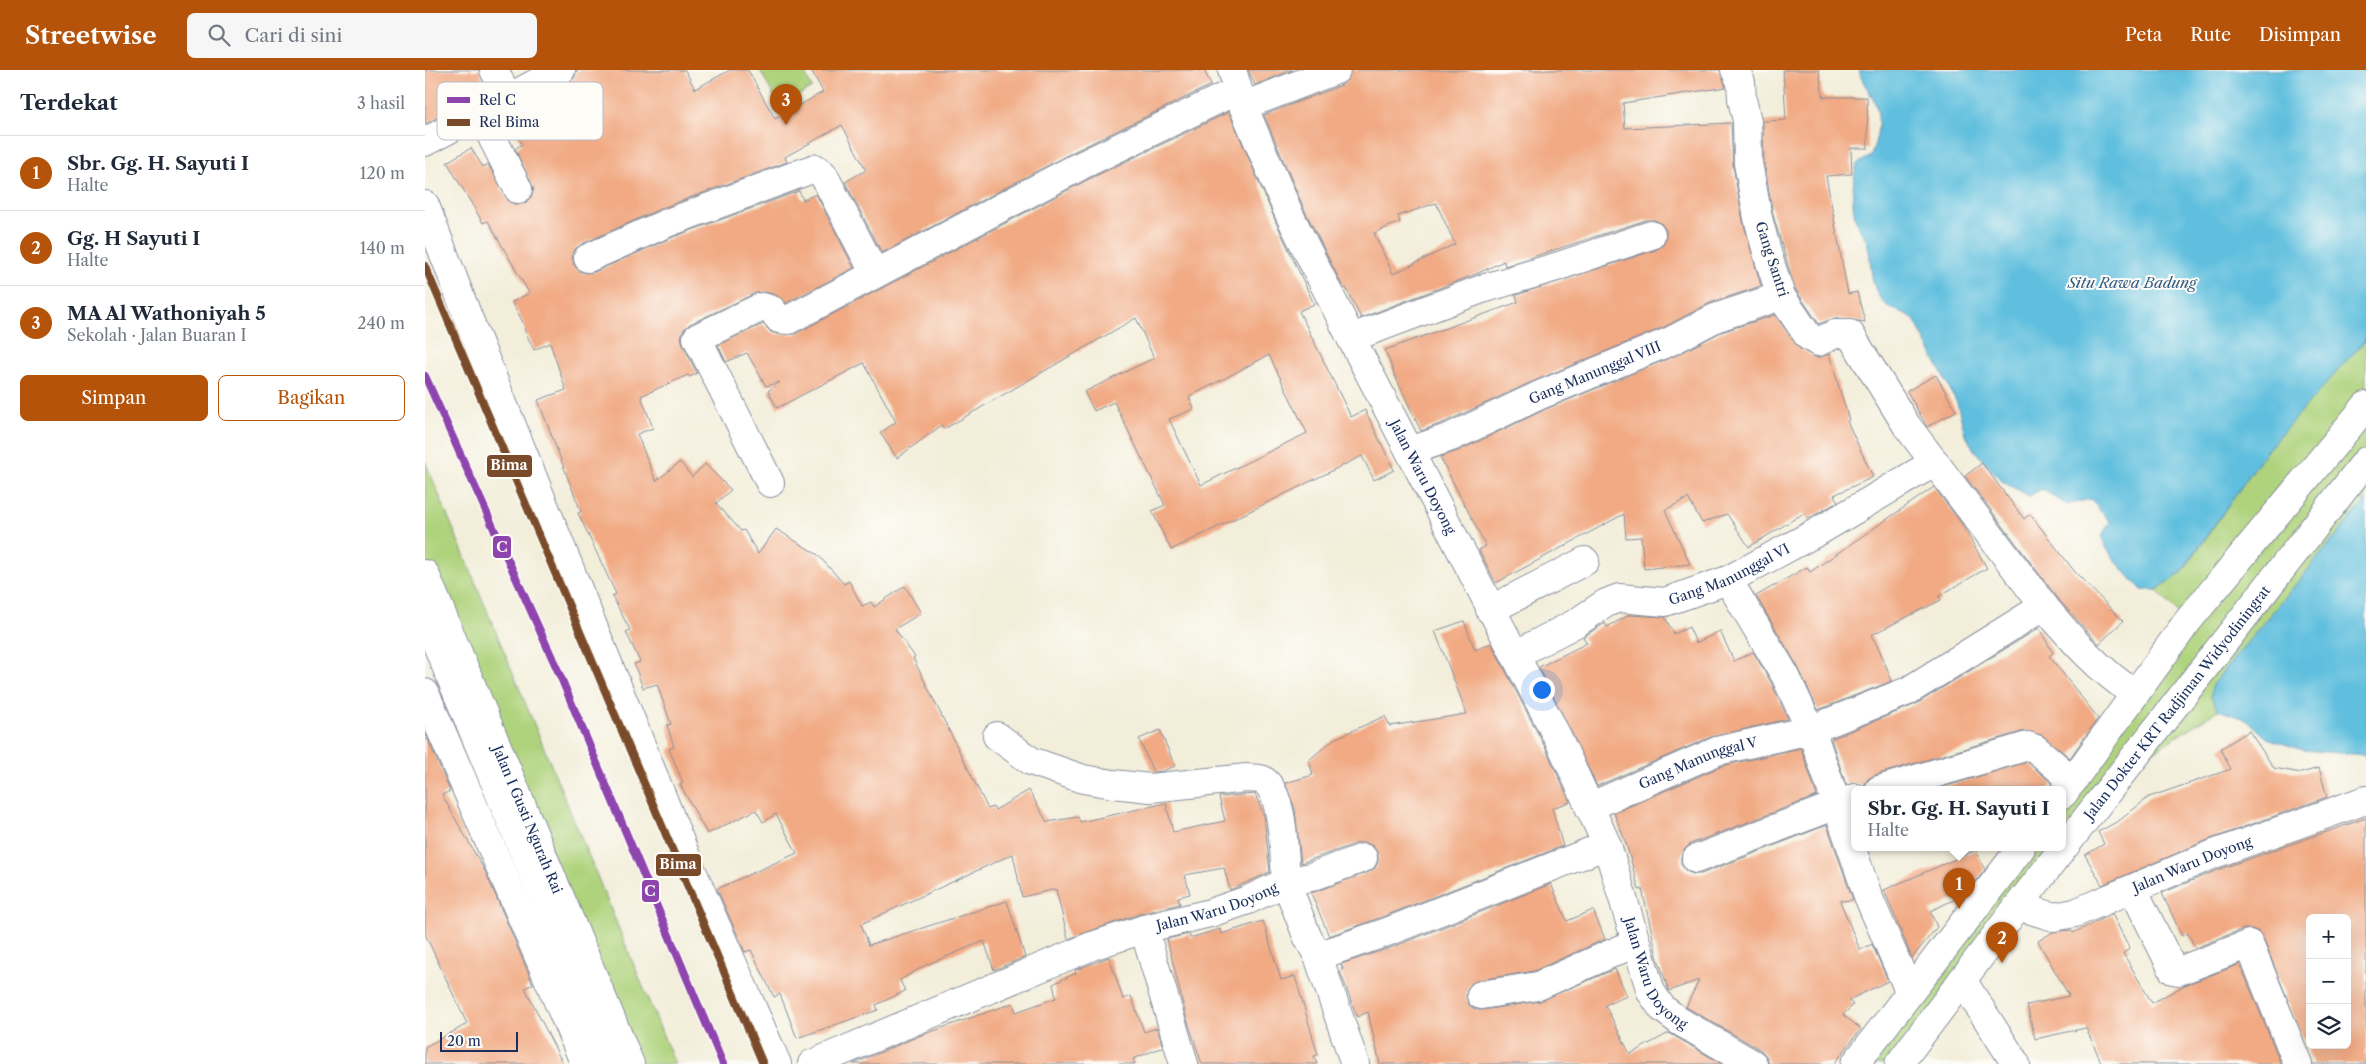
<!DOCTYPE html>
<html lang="id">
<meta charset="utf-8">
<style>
body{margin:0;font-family:"Libre Caslon Text",serif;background:#f6f6f7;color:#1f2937}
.controls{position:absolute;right:15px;bottom:15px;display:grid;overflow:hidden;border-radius:8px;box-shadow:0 5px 20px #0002}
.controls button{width:45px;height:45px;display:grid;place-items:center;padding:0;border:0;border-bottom:1px solid #e0e1e3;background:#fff;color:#1f2937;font:25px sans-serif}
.scale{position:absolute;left:15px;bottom:12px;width:78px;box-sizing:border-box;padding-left:5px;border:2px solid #1b2f5e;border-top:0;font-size:14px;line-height:18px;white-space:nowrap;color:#1b2f5e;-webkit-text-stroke:4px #fdfcf7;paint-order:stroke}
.you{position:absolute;left:1116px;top:619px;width:18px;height:18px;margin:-12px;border:4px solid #fff;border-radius:50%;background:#1a73e8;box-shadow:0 0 0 8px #1a73e833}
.badge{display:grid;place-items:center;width:32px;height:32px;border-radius:50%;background:#b45309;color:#fff;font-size:16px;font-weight:700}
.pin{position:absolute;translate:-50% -41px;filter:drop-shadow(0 1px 2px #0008)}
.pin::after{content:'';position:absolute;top:26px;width:18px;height:15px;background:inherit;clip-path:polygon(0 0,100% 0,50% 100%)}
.popup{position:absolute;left:1426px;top:716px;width:215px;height:65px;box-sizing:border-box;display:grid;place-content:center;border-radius:8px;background:#fff;filter:drop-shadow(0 1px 4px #0005);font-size:16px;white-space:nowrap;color:#747a83}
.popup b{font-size:19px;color:#1f2937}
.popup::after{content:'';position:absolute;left:50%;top:100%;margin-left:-10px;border:10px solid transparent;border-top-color:#fff}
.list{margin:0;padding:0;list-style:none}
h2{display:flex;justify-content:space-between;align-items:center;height:65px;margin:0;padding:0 20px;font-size:21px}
h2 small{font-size:16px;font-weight:400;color:#747a83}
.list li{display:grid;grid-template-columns:32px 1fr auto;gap:15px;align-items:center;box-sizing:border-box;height:75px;padding:0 20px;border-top:1px solid #e0e1e3}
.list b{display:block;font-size:19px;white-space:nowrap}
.list p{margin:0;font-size:16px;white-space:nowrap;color:#747a83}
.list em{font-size:16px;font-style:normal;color:#747a83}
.actions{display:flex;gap:10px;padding:15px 20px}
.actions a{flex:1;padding:11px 0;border:1px solid #b45309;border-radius:8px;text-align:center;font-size:18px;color:#b45309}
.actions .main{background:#b45309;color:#fff}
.icon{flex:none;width:28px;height:28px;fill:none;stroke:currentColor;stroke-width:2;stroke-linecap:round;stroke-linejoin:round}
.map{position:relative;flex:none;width:1941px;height:994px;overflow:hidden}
header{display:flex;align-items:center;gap:30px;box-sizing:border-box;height:70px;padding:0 25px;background:#b45309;color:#fff}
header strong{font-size:24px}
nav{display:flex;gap:28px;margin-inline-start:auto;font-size:18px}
.search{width:350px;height:45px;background:#f6f6f7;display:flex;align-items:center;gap:12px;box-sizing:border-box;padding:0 18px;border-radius:8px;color:#747a83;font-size:19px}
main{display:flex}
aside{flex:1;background:#fff}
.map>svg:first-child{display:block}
.green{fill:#afd37d;stroke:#65816e}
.water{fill:#60bfde;stroke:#3e779e}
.building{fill:#f1aa84;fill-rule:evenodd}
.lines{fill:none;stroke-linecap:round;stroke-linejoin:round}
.minor-casing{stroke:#878e9c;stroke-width:30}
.major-casing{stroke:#878e9c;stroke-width:30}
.minor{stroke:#fff;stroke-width:28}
.major{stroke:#fff;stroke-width:28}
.rail-1-casing{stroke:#fdfcf7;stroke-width:11}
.rail-2-casing{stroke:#fdfcf7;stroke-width:11}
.rail-1{stroke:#8e44ad;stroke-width:8}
.rail-2{stroke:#7a4b2a;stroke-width:8}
.labels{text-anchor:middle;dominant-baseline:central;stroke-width:4;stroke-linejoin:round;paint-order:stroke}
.street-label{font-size:14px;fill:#1b2f5e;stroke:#fdfcf7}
.water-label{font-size:15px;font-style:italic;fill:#305a84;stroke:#fdfcf7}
.key{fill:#fdfcf7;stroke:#b9bec9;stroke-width:1}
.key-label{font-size:14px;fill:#1b2f5e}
.line-badge{stroke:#fdfcf7;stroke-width:2}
.badge-label{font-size:14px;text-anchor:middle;font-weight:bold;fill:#fff}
</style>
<header>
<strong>Streetwise</strong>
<div class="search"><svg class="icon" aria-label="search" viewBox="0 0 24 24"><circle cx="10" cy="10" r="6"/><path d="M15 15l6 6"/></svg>Cari di sini</div>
<nav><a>Peta</a><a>Rute</a><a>Disimpan</a></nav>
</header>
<main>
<aside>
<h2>Terdekat<small>3 hasil</small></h2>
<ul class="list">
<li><span class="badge">1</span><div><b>Sbr. Gg. H. Sayuti I</b><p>Halte</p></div><em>120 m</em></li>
<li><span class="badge">2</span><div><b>Gg. H Sayuti I</b><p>Halte</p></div><em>140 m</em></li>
<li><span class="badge">3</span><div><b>MA Al Wathoniyah 5</b><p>Sekolah · Jalan Buaran I</p></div><em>240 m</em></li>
</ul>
<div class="actions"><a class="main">Simpan</a><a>Bagikan</a></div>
</aside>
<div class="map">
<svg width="1941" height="994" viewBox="0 0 1941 994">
<rect width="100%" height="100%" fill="#fdfcf7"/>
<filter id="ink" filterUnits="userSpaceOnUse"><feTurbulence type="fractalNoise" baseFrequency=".02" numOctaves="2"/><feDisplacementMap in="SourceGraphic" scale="10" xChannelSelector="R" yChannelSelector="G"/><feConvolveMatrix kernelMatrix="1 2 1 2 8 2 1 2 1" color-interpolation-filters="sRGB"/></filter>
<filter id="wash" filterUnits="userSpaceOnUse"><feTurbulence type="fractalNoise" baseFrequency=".0096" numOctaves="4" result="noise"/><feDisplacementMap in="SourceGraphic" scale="20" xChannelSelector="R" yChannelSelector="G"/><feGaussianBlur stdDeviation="1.12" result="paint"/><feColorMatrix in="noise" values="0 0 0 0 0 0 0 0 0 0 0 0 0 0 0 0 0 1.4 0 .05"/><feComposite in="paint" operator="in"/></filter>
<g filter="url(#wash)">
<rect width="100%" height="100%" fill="#f3eeda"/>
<g class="green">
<polygon points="335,0 378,0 387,18 354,36"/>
<polygon points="1941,270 1941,430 1787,615 1786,627 1793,640 1701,699 1474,994 1430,994 1596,778 1638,778 1638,724 1762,552 1731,520 1756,504 1841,381 1890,324"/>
<polygon points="0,391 250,994 205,994 0,504"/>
</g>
<g class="water">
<path d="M 1434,0 L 1941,0 L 1941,269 L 1841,381 L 1755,504 L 1731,520 L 1717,520 C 1707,510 1681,482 1678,470 C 1676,463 1682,458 1685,452 L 1665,429 L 1642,435 L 1617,419 L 1604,426 L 1578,412 L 1549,380 L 1540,364 L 1532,333 L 1490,251 C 1480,240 1466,242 1457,231 C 1443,212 1448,193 1442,172 C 1441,167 1436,163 1434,158 C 1425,139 1427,114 1432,94 L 1446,86 C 1453,66 1458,44 1446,25 C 1441,16 1436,10 1434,0 Z"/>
<polygon points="1941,430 1941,685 1877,680 1842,668 1821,649 1793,640 1786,627 1787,615"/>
</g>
<g id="blocks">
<g class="building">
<polygon points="0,0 54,0 62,21 0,54"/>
<polygon points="152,0 260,0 270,19 305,0 323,0 350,49 398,22 386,0 779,0 786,15 648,82 457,183 420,112 441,100 417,55 360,87 362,92 237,138 157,174 150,179 147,187 149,195 154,201 161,203 169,202 248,167 374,121 378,130 391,124 429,198 361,233 351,225 341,222 331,223 265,254 259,259 256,267 258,275 272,303 265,307 263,305 216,326 228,358 212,364 231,411 255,392 267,407 280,394 306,420 291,433 316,461 319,460 333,484 351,459 393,485 419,514 424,511 437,536 446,532 449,537 480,516 496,543 470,559 490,587 488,588 563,739 568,737 570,740 604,720 622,752 653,747 655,752 741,733 748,762 800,751 794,727 830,724 839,746 845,802 805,820 799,798 760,805 765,824 753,827 755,834 714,844 643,869 631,819 597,827 588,784 436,854 444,875 582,831 600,887 569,900 559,871 501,895 475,910 480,921 451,935 453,940 372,968 355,924 349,927 326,880 320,882 292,819 372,783 351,744 338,752 331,740 282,764 255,714 258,713 244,679 249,677 242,655 246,654 232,614 218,618 209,594 215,592 201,562 205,560 187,526 191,524 153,443 156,442 113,330 141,320 125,273 109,280 99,259 101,258 87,232 104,223 63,151 58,153 22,92 46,78 58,97 63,94 84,132 93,135 100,133 106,127 109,119 90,79 97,74 83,46 143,14 149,8"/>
<polygon points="823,0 868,0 830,15"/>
<path d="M 926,0 L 1295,0 L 1301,17 L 1198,33 L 1200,58 L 1306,53 L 1308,96 L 1318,151 L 1336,216 L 1285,233 L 1239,257 L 1109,311 L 1020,352 L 996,361 L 970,306 L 960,280 L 1093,232 L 1091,225 L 1231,180 L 1238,175 L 1241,169 L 1241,160 L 1236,153 L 1229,150 L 1221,150 L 1080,196 L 1079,191 L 1051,204 L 936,248 L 921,218 L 919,219 L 879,139 L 839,45 L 917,15 L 923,9 ZM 1011,133 L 1030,174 L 968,204 L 949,163 L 975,152 L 973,146 Z"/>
<polygon points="1358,0 1394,0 1398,27 1442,27 1443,78 1426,78 1427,104 1401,106 1423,224 1432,222 1440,252 1410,248 1394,254 1370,219 1348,145 1339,91 1338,51 1361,50"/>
<path d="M 804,42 L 851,152 L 889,234 L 874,241 L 926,347 L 940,340 L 969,400 L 949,410 L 937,386 L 746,480 L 727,441 L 740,435 L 689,332 L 669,341 L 659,322 L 729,288 L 711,248 L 519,359 L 517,355 L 472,388 L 455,363 L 471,352 L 439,293 L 352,338 L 343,321 L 355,312 L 341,316 L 322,283 L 301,292 L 293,275 L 338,254 L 346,262 L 352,264 L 370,264 L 662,110 ZM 844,285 L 882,363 L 776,415 L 744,349 L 769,339 L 764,327 Z"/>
<polygon points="1350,245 1375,279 1392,288 1404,284 1424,350 1422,351 1448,407 1409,425 1413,432 1386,447 1383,449 1379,443 1324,477 1302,444 1277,453 1263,428 1240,440 1265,494 1219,499 1216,467 1201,468 1199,444 1071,513 1054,480 1061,476 1015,387 1033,381 1121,339 1252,285 1296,262"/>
<polygon points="1511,305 1531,341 1502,357 1482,321"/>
<polygon points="1557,393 1599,449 1605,444 1650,502 1698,551 1674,574 1634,530 1540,406"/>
<polygon points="1509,417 1536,453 1562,498 1514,526 1516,530 1446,565 1455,581 1467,611 1393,640 1373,597 1331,526 1382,497 1385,502"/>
<polygon points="1204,545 1240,547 1249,564 1264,557 1271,573 1295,561 1309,591 1328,582 1346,612 1363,649 1286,667 1172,716 1114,597 1162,573 1158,567 1180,553 1182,557"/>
<polygon points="1039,551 1050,580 1066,573 1120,677 1145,732 1127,738 1138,776 957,847 904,866 886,823 944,802 950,798 953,791 953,783 948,776 941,773 933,773 876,793 870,739 860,713 888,705 884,690 909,669 960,646 965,656 1042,644 1010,561"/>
<polygon points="1614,558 1628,583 1624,586 1673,648 1645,688 1617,665 1599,661 1450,705 1443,709 1439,716 1432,713 1421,715 1406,669 1491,634"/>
<polygon points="735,660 750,696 738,701 728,702 714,669"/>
<polygon points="1824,661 1849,698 1876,703 1894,698 1902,727 1783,770 1677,815 1660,785 1679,774 1673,762 1695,750 1724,727 1806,699 1795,679"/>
<polygon points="0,662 25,721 17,725 61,803 108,914 100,918 138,994 0,994 0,977 42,954 0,864"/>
<polygon points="1376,678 1392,726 1265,774 1259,780 1256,787 1256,794 1261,801 1268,804 1276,804 1402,755 1428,830 1415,831 1435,880 1447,874 1463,911 1424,930 1428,935 1418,945 1436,959 1409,994 1344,994 1341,986 1336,980 1261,937 1274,910 1244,921 1232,886 1217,819 1214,820 1201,773 1189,743 1297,696"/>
<polygon points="1602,692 1627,713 1623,720 1508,720"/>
<path d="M 1941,748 L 1941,994 L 1888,994 L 1838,868 L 1834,862 L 1827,859 L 1818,859 L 1770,878 L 1763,863 L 1757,866 L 1737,823 L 1795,799 ZM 1885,848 L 1922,848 L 1922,975 L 1885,975 Z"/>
<polygon points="1551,780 1560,800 1541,824 1505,841 1512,857 1487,888 1459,820"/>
<polygon points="1126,814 1142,851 1168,840 1180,869 1109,901 1054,910 1047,913 1042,919 1041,927 1044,935 1051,940 1058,940 1115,931 1190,899 1202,926 1180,935 1205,984 1244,963 1297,994 955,994 943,942 932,947 915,901 918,899 916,894 968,877"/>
<polygon points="1687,844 1705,879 1698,883 1727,933 1760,915 1815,894 1856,994 1677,994 1661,958 1610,969 1602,935 1644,926 1613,871 1628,862 1646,860 1648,863"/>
<polygon points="838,851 856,910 870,906 893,985 889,986 892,994 777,994 761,946 742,869 764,864 765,868 795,859 796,864"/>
<polygon points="684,887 698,929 706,926 719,962 732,958 738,977 708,989 710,994 428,994 494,966 588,933 591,942 631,928 628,914 651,903 650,900"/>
</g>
</g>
</g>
<g filter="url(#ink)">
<use href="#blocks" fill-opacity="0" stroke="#878e9c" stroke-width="1"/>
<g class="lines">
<defs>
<g id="minor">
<polyline points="69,0 83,28"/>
<path id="s1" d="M 807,0 L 818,36 L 865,146 L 926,268 L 1134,670 L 1182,775 L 1226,922 L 1237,938 L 1254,951 L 1328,994"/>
<polyline points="818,36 911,0"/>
<polyline points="55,43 93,119"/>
<polyline points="0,72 136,0"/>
<polyline points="0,135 43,247 267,801 352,994"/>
<polyline points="163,188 242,153 390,98 398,104 450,204"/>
<polyline points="926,268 1057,219 1131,197 1226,165"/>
<path id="s2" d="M 985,381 L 1026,367 L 1115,325 L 1246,271 L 1290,248 L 1356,226"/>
<polyline points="345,413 272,268 337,237 347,240 354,249 363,250 655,96 813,20"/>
<polyline points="1303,510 1360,605 1388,665 1443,826 1484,921"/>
<path d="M 1619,536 C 1646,569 1674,600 1710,624"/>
<polyline points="1065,540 1160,491"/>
<polyline points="0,546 188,994"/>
<path id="s3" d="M 1090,585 L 1151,553 L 1181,533 L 1194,528 L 1240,532 L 1303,510 L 1394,461 L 1510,392"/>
<path d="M 572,666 L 606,691 L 658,709 L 688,714 L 725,718 L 822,708 C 827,709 834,708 838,710 C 860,724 859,788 861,812 L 886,807 L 938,788"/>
<polyline points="1454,720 1603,676 1611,679 1648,711"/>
<path id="s4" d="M 1164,737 L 1292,681 L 1385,660 L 1483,621 L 1619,536 L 1482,356 L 1425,264 L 1410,264 L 1393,272 L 1383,266 L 1356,226 L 1343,186 L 1333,148 L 1323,93 L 1322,51 L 1317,29 L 1316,12 L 1310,0"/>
<polyline points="1271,789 1430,728"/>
<polyline points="1708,819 1748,900 1754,901 1824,874 1873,994"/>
<path id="s5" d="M 1593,836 L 1629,847 L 1650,843 L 1789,784 L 1941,730"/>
<polyline points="719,859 759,994"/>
<polyline points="893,886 962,862 1182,775"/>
<polyline points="1537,910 1591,994"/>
<polyline points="1056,925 1113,916 1210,873"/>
<path id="s6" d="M 387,994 L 667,876 L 719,859 L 785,843 L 823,830 L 861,812 L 882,866 L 893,886 L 930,994"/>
</g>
<g id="major">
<path id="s7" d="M 0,504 L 205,994"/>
<polyline points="0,623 160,994"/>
<polyline points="1638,724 1762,552 1941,336"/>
<polyline points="1430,994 1596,778"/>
<path id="s8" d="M 1474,994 L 1593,836 L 1941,391"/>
</g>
</defs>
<use href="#minor" class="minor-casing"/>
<use href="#major" class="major-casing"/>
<use href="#minor" class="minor"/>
<use href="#major" class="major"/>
<defs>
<polyline id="rail-1" points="0,306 134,603 298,994"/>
<polyline id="rail-2" points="0,196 338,994"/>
</defs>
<use href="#rail-1" class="rail-1-casing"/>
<use href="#rail-2" class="rail-2-casing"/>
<use href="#rail-1" class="rail-1"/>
<use href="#rail-2" class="rail-2"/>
</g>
</g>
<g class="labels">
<g class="street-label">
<text transform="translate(1347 189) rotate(72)">Gang Santri</text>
<text stroke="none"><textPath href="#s2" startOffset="201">Gang Manunggal VIII</textPath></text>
<text stroke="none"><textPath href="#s1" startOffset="450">Jalan Waru Doyong</textPath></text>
<text stroke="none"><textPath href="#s3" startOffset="235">Gang Manunggal VI</textPath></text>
<text stroke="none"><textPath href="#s8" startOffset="456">Jalan Dokter KRT Radjiman Widyodiningrat</textPath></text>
<text stroke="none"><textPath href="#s4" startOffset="118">Gang Manunggal V</textPath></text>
<text stroke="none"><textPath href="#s7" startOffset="266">Jalan I Gusti Ngurah Rai</textPath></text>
<text stroke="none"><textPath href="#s5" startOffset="186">Jalan Waru Doyong</textPath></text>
<text stroke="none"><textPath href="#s6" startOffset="435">Jalan Waru Doyong</textPath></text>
<text stroke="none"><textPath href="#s1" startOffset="1001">Jalan Waru Doyong</textPath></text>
</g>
<g class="water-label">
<text x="1707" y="212">Situ Rawa Badung</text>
</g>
</g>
<rect x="12" y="12" width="166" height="58" rx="8" class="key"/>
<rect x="22" y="27" width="23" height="6" fill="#8e44ad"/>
<rect x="22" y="49" width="23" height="7" fill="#7a4b2a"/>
<g class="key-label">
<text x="54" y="35">Rel C</text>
<text x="54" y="57">Rel Bima</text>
</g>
<g class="line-badge">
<rect x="61" y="384" width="47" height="24" rx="5" fill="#7a4b2a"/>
<rect x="67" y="465" width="20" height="24" rx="5" fill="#8e44ad"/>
<rect x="230" y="783" width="47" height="24" rx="5" fill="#7a4b2a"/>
<rect x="216" y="809" width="19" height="24" rx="5" fill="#8e44ad"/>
</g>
<g class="badge-label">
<text x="84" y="400">Bima</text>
<text x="77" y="482">C</text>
<text x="253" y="799">Bima</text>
<text x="225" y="826">C</text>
</g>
</svg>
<div class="controls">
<button>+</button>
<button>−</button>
<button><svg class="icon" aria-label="layers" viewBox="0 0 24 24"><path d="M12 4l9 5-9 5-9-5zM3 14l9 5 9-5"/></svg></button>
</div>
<div class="scale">20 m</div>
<div class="you"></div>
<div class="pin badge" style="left:1534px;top:839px">1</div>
<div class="popup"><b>Sbr. Gg. H. Sayuti I</b>Halte</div>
<div class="pin badge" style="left:1577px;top:893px">2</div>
<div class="pin badge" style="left:361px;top:55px">3</div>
</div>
</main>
